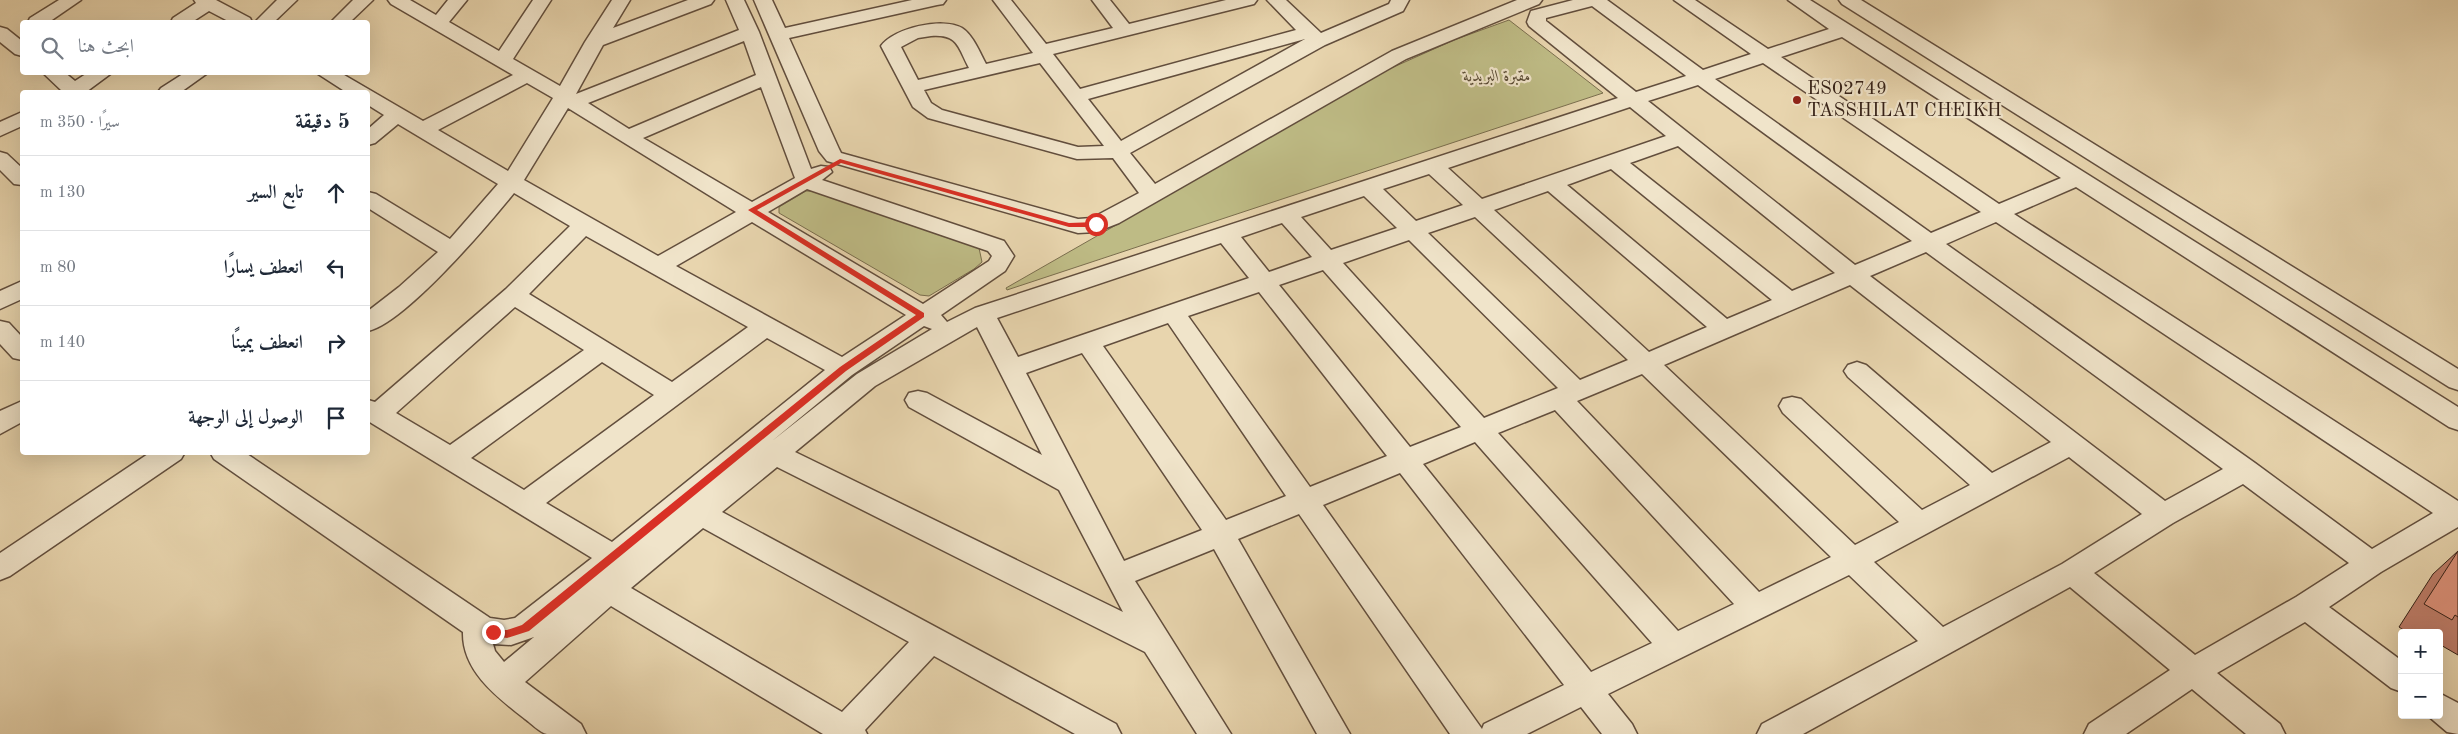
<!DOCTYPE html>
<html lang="ar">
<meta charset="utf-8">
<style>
body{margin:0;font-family:"Old Standard TT",Amiri,serif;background:#f2f2f3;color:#1f2937;direction:rtl}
.controls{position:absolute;right:15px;bottom:15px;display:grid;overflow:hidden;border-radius:5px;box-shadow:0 5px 20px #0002}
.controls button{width:45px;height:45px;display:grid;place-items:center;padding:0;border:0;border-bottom:1px solid #e0e1e3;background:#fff;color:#1f2937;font:25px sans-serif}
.stop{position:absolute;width:15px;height:15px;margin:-11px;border:4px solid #d93025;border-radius:50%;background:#fff}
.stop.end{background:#d93025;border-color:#fff;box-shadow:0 1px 5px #0008}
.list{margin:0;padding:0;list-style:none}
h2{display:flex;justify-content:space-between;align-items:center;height:65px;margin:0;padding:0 20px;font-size:21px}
h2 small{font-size:16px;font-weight:400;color:#747a83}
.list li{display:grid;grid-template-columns:32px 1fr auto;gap:15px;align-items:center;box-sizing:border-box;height:75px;padding:0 20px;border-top:1px solid #e0e1e3}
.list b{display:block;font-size:19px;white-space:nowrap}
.list em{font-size:16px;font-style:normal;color:#747a83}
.icon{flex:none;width:28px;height:28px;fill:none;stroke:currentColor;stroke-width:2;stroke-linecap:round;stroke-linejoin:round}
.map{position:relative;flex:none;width:2458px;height:734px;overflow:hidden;direction:ltr}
.search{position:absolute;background:#fff;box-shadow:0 5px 20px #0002;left:20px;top:20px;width:350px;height:55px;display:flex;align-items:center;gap:12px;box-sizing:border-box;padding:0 18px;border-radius:5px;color:#747a83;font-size:19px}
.panel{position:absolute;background:#fff;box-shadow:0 5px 20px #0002;left:20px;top:90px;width:350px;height:365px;border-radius:5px;direction:rtl}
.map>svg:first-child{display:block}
.green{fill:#bebb85;stroke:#7a6e4e}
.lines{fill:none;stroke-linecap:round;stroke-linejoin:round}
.minor-casing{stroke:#624e3d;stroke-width:3}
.minor{fill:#f0e4ca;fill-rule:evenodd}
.wall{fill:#be7d69;stroke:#352117}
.building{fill:#dd917a;stroke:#352117}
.route{fill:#d93025}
.poi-dot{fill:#8f2418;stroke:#f0e4ca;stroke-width:2}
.labels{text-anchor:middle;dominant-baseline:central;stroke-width:4.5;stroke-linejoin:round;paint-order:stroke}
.far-park-label{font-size:16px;font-style:italic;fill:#574832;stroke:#f0e4ca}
.poi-label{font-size:19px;fill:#352117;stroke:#f0e4ca;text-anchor:start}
</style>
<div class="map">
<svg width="2458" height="734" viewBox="0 0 2458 734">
<rect width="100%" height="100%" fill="#e8d5ae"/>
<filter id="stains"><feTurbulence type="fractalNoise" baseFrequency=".004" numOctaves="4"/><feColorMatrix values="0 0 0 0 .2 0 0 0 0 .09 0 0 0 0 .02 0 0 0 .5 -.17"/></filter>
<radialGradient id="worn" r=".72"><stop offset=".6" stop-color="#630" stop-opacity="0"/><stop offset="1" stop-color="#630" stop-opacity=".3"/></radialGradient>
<g class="green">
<polygon points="1509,20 1603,93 1007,290 1006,288 1387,70 1454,40"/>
<polygon points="806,191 814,191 979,248 982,262 974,269 929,296 920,295 779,213 779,207"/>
</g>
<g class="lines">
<defs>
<g id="minor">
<polygon points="59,0 81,0 49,22 28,22 30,18"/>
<polygon points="194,0 216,0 250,18 252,22 230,22 209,11 192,22 171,22 173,18 196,3"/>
<polygon points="277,0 297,0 274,22 255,22"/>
<polygon points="353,0 373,0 350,22 331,22"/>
<path d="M 388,0 L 410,0 L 436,15 L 448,0 L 467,0 L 449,22 L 499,51 L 533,0 L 551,0 L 513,59 L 560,86 L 585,42 L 612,0 L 630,0 L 613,28 L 688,0 L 714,0 L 711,4 L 603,45 L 576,94 L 739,30 L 726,0 L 744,0 L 759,32 L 811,169 L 821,166 L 829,167 L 832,172 L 822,180 L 1004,241 L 1014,256 L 1005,271 L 941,315 L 947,322 L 975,308 L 1618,98 L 1529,26 L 1527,22 L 1531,11 L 1573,0 L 1607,0 L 1703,70 L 1751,54 L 1674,0 L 1695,0 L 1768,49 L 1829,29 L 1788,0 L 1810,0 L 2458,407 L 2458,430 L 2449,427 L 2076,187 L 2014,214 L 2458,501 L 2458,527 L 2381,572 L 2329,607 L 2402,661 L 2402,692 L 2391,688 L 2305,622 L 2217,673 L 2280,724 L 2285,734 L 2246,734 L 2192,689 L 2126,734 L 2084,734 L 2089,724 L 2170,670 L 2070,587 L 1803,734 L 1757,734 L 1762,724 L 1918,641 L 1849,575 L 1608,694 L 1632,724 L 1637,734 L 1602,734 L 1581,707 L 1527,734 L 1450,734 L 1299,514 L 1238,539 L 1350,734 L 1317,734 L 1214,549 L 1135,581 L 1231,734 L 1197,734 L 1145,652 L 777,467 L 722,512 L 1116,724 L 1121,734 L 1075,734 L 934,656 L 865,730 L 867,734 L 823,734 L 611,606 L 525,682 L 581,724 L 586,734 C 574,734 559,734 547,734 C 540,733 531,723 525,719 C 497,697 462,671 463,632 L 214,459 L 210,452 L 244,452 L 490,618 L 504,620 L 515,618 L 592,558 L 368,421 L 368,400 L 375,402 L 506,289 L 570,226 L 514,193 C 488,225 405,323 368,331 L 368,311 L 399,287 L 438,252 L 368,208 L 368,192 L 376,194 L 450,239 L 498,184 L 398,124 L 375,143 L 368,145 L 368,129 L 384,115 L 368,105 L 368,92 L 346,92 L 315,72 L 339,72 L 423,121 L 513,75 L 391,4 ZM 1592,6 L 1685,75 L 1686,76 L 1636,92 L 1546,21 L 1546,18 ZM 1842,37 L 2061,178 L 1999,204 L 1781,57 ZM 744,41 L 756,75 L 629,129 L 588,103 ZM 1763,63 L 1981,212 L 1931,233 L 1715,79 ZM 527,83 L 553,98 L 508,171 L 438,130 ZM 1698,85 L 1912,241 L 1855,265 L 1648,101 ZM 761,87 L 795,178 L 752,202 L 643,138 ZM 1630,107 L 1666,136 L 1482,199 L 1448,168 ZM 568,108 L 736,212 L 658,256 L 524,180 ZM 1678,146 L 1835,273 L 1792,291 L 1630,163 ZM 1611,169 L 1772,300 L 1727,319 L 1567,185 ZM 1429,174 L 1463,205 L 1416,221 L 1383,189 ZM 807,189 L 988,251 L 992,256 L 989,261 L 923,304 L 768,212 ZM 1548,191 L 1707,327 L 1649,352 L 1494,210 ZM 1364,196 L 1397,228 L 1331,250 L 1301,217 ZM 1475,217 L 1628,360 L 1580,380 L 1428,233 ZM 752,222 L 906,315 L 842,357 L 676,266 ZM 1996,222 L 2433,513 L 2372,549 L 2255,463 L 1946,244 ZM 1282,223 L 1312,257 L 1269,272 L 1241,237 ZM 586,236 L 748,327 L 672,382 L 529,294 ZM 1409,240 L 1558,388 L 1484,418 L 1343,263 ZM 1221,243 L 1249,278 L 1018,357 L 997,318 ZM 1926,252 L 2223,469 L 2165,501 L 1870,276 ZM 1323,270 L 1461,427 L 1410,447 L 1279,285 ZM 1850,285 L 2051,442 L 1992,473 L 1866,365 L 1857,362 L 1848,365 L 1844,371 L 1848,377 L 1970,485 L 1922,510 L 1801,399 L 1792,397 L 1783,399 L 1779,406 L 1783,413 L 1899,522 L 1855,545 L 1664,365 ZM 1259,292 L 1387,456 L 1310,487 L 1188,316 ZM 515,307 L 584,350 L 450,445 L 396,413 ZM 1168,323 L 1286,496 L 1226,520 L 1103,346 ZM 924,326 L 932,329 L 857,374 L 772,441 L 852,375 ZM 977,327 L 1042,455 L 927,393 L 918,391 L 909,393 L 905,400 L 909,407 L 1059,490 L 1123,612 L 795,452 L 875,386 ZM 767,338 L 825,370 L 612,542 L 546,503 ZM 1082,353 L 1202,530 L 1124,561 L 1026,373 ZM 602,362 L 654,395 L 524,490 L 471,458 ZM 1642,374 L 1831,557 L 1759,592 L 1577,401 ZM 1555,410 L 1734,604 L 1678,631 L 1498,433 ZM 1475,442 L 1652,643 L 1591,672 L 1423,464 ZM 2069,457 L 2142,514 L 2062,564 L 1943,627 L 1874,562 ZM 1400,473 L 1564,685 L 1484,724 L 1482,729 L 1323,505 ZM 2243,484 L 2349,563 L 2296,597 L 2195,655 L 2094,573 L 2173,523 ZM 703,528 L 909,642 L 842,712 L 631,588 ZM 534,637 L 504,662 L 495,651 L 493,644 L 511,645 Z"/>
<path d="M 754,0 L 772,0 L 785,28 L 912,0 L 946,0 L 943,4 L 937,5 L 789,38 L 839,149 L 841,153 L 1078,219 L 1092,218 L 1139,193 L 1113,158 L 1077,159 L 928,118 L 913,107 L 881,46 C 894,28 942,17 962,28 C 973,35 980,53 986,64 L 1033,53 L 993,0 L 1011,0 L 1046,44 L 1113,28 L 1092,0 L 1110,0 L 1129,24 L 1226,0 L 1257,0 L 1254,4 L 1053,54 L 1080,89 L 1296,30 L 1267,0 L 1286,0 L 1321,33 L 1389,4 L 1391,0 L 1409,0 L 1403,11 L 1325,45 L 1130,153 L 1155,184 L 1392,51 L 1517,0 L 1542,0 L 1539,4 L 1406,59 L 1119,223 L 1096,232 L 1078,233 L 827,161 L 819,151 ZM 931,36 C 958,34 958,47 969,68 L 918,80 L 901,47 L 918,38 ZM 1305,39 L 1121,141 L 1088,99 ZM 1040,63 L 1104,146 L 1078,147 L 942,110 L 931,103 L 924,90 Z"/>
<polygon points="1839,0 1861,0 2458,369 2458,390 2449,387 1842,4"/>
<polygon points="0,27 7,29 22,41 22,56 15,54 0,42"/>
<polygon points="42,72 64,72 75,81 89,72 113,72 86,92 61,92 62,91"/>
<polygon points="186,72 209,72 181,92 158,92 161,88"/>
<polygon points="22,112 22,126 0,136 0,122"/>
<polygon points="0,152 7,154 22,168 22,185 14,184 0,170"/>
<polygon points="22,281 22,299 0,309 0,291"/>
<polygon points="0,321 9,323 22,337 22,360 13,358 0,344"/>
<polygon points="22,401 22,422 0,434 0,411"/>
<polygon points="151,452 185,452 181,459 10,576 0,580 0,553"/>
<polygon points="2439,693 2458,703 2458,734 2447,732 2427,715 2439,715"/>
</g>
</defs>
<use href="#minor" class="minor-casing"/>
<use href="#minor" class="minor"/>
</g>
<polygon class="wall" points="2458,551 2458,655 2439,644 2439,633 2408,633 2399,627 2433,574"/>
<polygon class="building" points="2458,551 2458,617 2455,615 2452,620 2424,604"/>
<polygon class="route" points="840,159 1069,223 1096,222 1100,224 1096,227 1069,227 841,163 757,210 924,313 924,317 846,371 529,631 507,638 490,635 490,630 507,630 522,625 840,367 916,315 748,210"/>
<circle class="poi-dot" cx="1797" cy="100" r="5"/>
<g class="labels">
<g class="far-park-label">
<text x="1497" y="77">مقبرة البريدية</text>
</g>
<g class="poi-label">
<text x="1807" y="89">ES02749<tspan x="1807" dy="22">TASSHILAT CHEIKH</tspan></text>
</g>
</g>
<rect width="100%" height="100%" filter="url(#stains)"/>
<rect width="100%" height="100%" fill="url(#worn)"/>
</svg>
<div class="controls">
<button>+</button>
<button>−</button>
</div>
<div class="stop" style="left:1096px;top:224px"></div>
<div class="stop end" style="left:493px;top:632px"></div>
<div class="search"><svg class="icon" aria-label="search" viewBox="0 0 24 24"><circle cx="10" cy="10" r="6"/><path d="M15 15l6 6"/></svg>ابحث هنا</div>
<section class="panel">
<h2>5 دقيقة<small>سيرًا · 350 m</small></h2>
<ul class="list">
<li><svg class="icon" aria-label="ahead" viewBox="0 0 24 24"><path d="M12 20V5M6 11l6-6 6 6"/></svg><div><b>تابع السير</b></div><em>130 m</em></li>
<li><svg class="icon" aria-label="left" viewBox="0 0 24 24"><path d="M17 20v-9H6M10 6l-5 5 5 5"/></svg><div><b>انعطف يسارًا</b></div><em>80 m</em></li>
<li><svg class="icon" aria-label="right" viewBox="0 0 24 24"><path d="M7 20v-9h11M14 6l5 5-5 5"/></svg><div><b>انعطف يمينًا</b></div><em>140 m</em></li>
<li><svg class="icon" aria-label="arrive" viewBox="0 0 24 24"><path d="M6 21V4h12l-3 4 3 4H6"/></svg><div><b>الوصول إلى الوجهة</b></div></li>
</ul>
</section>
</div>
